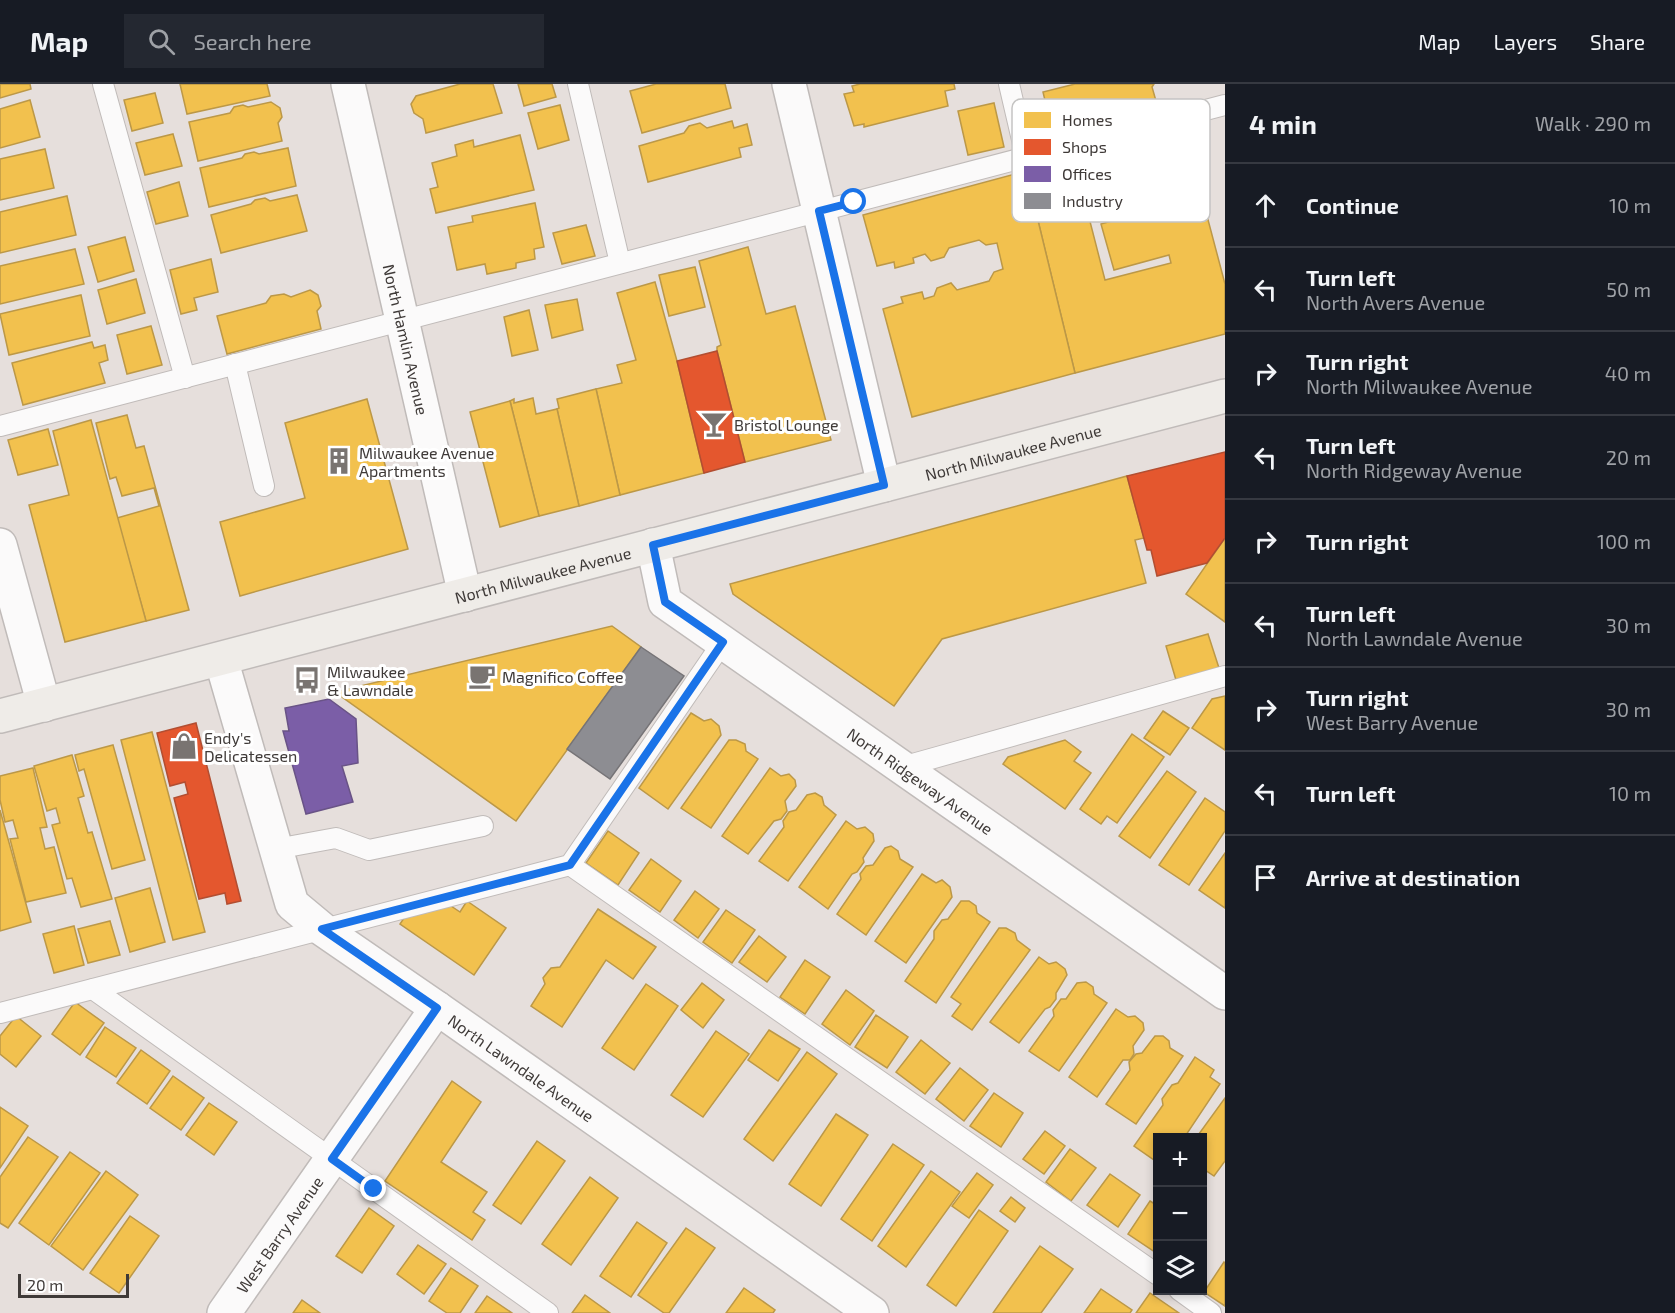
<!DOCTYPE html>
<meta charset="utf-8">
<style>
body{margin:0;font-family:"Exo 2",sans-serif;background:#242831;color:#f1f3f6}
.controls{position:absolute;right:18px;bottom:18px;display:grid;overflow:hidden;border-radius:0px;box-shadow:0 3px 9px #0003}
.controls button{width:54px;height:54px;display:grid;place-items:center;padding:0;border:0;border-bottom:2px solid #363941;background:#171b24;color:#f1f3f6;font:30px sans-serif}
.scale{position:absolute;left:18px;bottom:15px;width:111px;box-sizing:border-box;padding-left:6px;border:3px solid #3f3a38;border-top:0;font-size:16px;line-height:21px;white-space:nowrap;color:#3f3a38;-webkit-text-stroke:4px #fff;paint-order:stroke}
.stop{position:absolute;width:18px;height:18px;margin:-14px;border:4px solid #1a73e8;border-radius:50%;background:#fff}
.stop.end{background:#1a73e8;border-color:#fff;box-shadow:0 2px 6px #0008}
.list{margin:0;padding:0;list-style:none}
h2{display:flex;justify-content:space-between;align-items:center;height:78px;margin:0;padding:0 24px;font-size:26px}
h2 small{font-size:20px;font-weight:400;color:#9ea1a6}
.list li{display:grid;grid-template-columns:39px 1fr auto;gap:18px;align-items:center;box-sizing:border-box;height:84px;padding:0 24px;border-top:2px solid #363941}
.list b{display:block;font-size:22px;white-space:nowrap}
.list p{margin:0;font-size:20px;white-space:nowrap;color:#9ea1a6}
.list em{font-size:20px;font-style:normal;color:#9ea1a6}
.icon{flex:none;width:33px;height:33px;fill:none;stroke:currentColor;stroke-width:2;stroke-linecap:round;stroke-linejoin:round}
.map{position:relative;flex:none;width:1225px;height:1229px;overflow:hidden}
header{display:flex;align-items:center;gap:36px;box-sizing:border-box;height:84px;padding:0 30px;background:#171b24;border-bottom:2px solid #363941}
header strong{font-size:28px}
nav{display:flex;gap:33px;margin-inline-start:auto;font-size:21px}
.search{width:420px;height:54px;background:#242831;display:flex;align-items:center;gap:15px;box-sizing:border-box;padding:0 21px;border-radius:0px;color:#9ea1a6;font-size:22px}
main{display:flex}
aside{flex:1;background:#171b24}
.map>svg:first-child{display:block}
.homes{fill:#f2c14e;stroke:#bc9847;stroke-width:1.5}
.shops{fill:#e4572e;stroke:#b24e31;stroke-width:1.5}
.offices{fill:#7b5ea7;stroke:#695386;stroke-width:1.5}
.industry{fill:#8d8d92;stroke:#767477;stroke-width:1.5}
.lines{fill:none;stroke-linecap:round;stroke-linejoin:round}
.service-casing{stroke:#c0bbb9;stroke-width:22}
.minor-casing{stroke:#c0bbb9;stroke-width:36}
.secondary-casing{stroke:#c0bbb9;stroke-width:36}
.service{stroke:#fbfafa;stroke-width:20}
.minor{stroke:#fbfafa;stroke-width:33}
.secondary{stroke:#efece8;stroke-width:33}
.route{stroke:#1a73e8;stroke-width:8}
.labels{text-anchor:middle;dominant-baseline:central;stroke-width:6;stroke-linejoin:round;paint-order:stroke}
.street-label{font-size:16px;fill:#3f3a38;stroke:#fff}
.poi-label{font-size:16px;fill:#3f3a38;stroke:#fff;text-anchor:start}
.key{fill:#fff;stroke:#c5c4c3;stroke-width:1.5}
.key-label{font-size:16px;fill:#3f3a38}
</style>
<header>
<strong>Map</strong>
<div class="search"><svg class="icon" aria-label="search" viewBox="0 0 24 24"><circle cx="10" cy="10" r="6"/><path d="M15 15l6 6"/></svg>Search here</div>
<nav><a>Map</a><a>Layers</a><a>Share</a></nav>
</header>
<main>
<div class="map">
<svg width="1225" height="1229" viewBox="0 0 1225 1229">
<rect width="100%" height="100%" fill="#e6dfdc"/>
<g class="homes">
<polygon points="0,0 30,0 31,5 0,14"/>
<polygon points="180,0 267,0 270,12 187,30"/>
<polygon points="460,0 493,0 502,29 426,49 423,35 414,29 411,20 416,12"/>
<polygon points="518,0 552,0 556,13 524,22"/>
<polygon points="656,0 725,0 731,24 642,49 630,7"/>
<polygon points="860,0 954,0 955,5 945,7 948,22 864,43 864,40 854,42 844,10 854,8 852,2"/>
<polygon points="1075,0 1154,0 1152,3 1158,24 1053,50 1043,8"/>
<polygon points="155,9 163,39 132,47 124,16"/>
<polygon points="30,16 40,53 0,64 0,25"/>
<polygon points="271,18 280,24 282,33 278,39 282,57 198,77 189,38 230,29 234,23 243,21 248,23"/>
<polygon points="994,19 1004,63 968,71 958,27"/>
<polygon points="560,21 569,56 538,65 528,29"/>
<polygon points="732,37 734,44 747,40 752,61 739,64 741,73 648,98 639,62 684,49 689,42 700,39 707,44"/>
<polygon points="1184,45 1225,200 1225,250 1075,289 1026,87 1074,75 1105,196 1171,179 1169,171 1114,186 1101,140 1158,124 1154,111 1098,126 1091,97 1096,95 1090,70"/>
<polygon points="173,50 182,82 145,91 136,59"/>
<polygon points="520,51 534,106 436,129 430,105 438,103 432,79 457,72 455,61 473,56 474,63"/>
<polygon points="288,64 296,102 209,123 200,84 242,74 245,70 254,68 259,70"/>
<polygon points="45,65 54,104 0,116 0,75"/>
<polygon points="1026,87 1075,289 912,333 883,225 903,219 901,213 922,208 924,215 934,212 937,204 951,199 957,206 989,197 994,188 1003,185 997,159 986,161 979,156 949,164 944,173 931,177 925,170 913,174 914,179 895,184 894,178 877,182 863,131"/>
<polygon points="179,98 188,132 156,140 147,108"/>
<polygon points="297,111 307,147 221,169 211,131 251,120 255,116 265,114 270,117"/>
<polygon points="67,112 76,151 0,169 0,128"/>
<polygon points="535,119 544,163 534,165 535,175 516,179 516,184 487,190 485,180 457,186 448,143 473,138 472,132"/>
<polygon points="586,141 595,172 562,180 553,149"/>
<polygon points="125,153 134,187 98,198 88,163"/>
<polygon points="748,163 766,230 795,222 831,356 745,378 717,267 717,263 721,261 699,177"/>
<polygon points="75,165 84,200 0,220 0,182"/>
<polygon points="211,175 218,208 194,214 197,226 181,230 170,186"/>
<polygon points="695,183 705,223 669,232 659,191"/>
<polygon points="136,195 145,229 107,240 98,206"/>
<polygon points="655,198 677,277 704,389 620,411 596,305 622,299 617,281 636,276 617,209"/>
<polygon points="310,206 318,211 321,222 317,227 321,245 227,270 217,232 266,219 271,212 284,210 291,213"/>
<polygon points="81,211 90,252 9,271 0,230"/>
<polygon points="577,215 583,246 552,254 545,221"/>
<polygon points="529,226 538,266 512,272 504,233"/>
<polygon points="151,242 162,281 127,290 117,251"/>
<polygon points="92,258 94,264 105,261 108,276 99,279 105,299 23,321 12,279"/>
<polygon points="596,305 620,411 579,422 557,325 559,324 557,315"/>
<polygon points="533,314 536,330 557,325 579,422 539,432 510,317 514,315 514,319"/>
<polygon points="367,315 408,465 240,512 220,438 305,414 285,339"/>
<polygon points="510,317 539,432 500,443 470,328"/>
<polygon points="127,331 136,364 144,362 189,526 146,537 117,434 159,422 154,404 122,412 116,393 110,395 96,339"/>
<polygon points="91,336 146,537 65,558 29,421 69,411 53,347"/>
<polygon points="48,345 58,381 18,391 8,356"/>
<polygon points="1127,392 1144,454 1135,456 1146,499 942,555 894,622 733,510 730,500"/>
<polygon points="1225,454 1225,538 1186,510"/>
<polygon points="612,542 641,563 516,737 335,608"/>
<polygon points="1208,550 1219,584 1176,596 1166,562"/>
<polygon points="1225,612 1225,666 1192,644 1212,615"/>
<polygon points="1163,627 1189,644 1170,671 1144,654"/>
<polygon points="691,629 704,637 711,635 719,642 721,651 668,725 639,704"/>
<polygon points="152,648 205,848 173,856 121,656"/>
<polygon points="1132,650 1164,673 1117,739 1107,732 1101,740 1080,725"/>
<polygon points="729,656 736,656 745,660 746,667 758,675 711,744 681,724"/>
<polygon points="1065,656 1081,668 1074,677 1091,689 1065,725 1003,680 1008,673"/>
<polygon points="113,661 145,776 112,785 84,685 79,687 75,671"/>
<polygon points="72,671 84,712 78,714 88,749 92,748 112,815 81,823 72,794 67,795 52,741 60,739 56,724 47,727 34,682"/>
<polygon points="33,684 47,743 40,744 45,765 54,763 66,809 26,818 10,755 18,754 13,736 5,738 0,716 0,692"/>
<polygon points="770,684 781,692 789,690 795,696 796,702 785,717 787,727 781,735 774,737 748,770 722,752"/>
<polygon points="1167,687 1196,708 1150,774 1119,752"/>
<polygon points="815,709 822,713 824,721 836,731 788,797 759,777 784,743 783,737 789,728 796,726 807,711"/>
<polygon points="1205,714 1225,728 1225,747 1189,801 1159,781"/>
<polygon points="0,726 31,838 0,847"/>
<polygon points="846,737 857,745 865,743 873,750 874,757 863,774 864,778 857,788 852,790 828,825 799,803"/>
<polygon points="608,747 639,769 618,801 586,779"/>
<polygon points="891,762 898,767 900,775 913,783 866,851 837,830 861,795 860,790 866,782 873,781 885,764"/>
<polygon points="1225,769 1225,824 1199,806"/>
<polygon points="651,775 681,797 660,828 629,806"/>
<polygon points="922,790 936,799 942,796 950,803 952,813 906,879 875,857"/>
<polygon points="150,804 165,858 130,868 115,814"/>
<polygon points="695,807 719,825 698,854 674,836"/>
<polygon points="467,817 506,844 474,891 400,840 408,828 445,818 460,828"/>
<polygon points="961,817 969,817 976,822 977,829 990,838 936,919 905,897 934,855 934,847 942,836 948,835"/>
<polygon points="598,825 656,863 633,895 606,876 562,943 531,922 545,900 543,894 551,884 560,883"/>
<polygon points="726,826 755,846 732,879 703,858"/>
<polygon points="110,837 120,871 88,879 78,845"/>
<polygon points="74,842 84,881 54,889 43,850"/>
<polygon points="999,844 1006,844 1015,849 1017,856 1030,866 972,946 952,932 961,920 951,913"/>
<polygon points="759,852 786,873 767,898 739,878"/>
<polygon points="1039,873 1049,880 1056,878 1065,885 1067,891 1056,909 1056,915 1050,923 1045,925 1019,959 990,938"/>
<polygon points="805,876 830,893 805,930 780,913"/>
<polygon points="1086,898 1093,903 1094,910 1107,919 1059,987 1029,967 1054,932 1053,926 1061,915 1066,915 1077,899"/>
<polygon points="702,899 724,916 703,944 681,926"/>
<polygon points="646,900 678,922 634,986 602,964"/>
<polygon points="846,906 874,927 850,961 822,940"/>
<polygon points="75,918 104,939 80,971 52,950"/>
<polygon points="1116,925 1128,933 1135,932 1143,939 1144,946 1133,962 1134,970 1130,976 1123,976 1097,1013 1069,993"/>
<polygon points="876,931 908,953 887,984 855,963"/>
<polygon points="16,932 41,952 16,983 0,970 0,952"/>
<polygon points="105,943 136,964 116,993 86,973"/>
<polygon points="769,946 800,965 778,997 748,976"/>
<polygon points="716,947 749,970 703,1033 671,1011"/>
<polygon points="1155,952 1163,952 1169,957 1170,964 1183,972 1136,1040 1106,1020 1130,986 1129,978 1136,970 1142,969"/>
<polygon points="921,956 950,979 925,1010 896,988"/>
<polygon points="141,966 170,987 147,1020 117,999"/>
<polygon points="807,968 837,990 773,1077 744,1055"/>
<polygon points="1195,973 1214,986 1210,993 1220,1000 1184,1054 1158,1054 1157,1078 1134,1062 1163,1021 1162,1015 1172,1001 1178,999"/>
<polygon points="960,984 988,1006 964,1037 936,1015"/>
<polygon points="173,992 204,1014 181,1046 150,1024"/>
<polygon points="452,997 481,1018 441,1078 487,1108 473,1128 485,1136 472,1156 385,1097"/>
<polygon points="994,1009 1023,1029 1001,1063 970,1042"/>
<polygon points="1225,1014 1225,1077 1214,1092 1202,1084 1202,1054 1196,1054"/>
<polygon points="209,1019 237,1038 214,1071 186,1051"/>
<polygon points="0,1023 28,1042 0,1084"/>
<polygon points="836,1030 868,1051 821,1122 789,1100"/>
<polygon points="1045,1047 1065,1062 1044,1090 1023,1075"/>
<polygon points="28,1053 58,1073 8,1144 0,1139 0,1093"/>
<polygon points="537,1057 565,1077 521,1140 493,1121"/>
<polygon points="893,1060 924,1081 872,1157 841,1135"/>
<polygon points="1070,1065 1096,1084 1071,1117 1046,1098"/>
<polygon points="70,1068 100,1089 49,1161 19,1139"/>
<polygon points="106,1087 138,1111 83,1186 51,1162"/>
<polygon points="931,1087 960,1108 906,1183 878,1162"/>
<polygon points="977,1089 993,1101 969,1134 952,1122"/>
<polygon points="1110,1090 1140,1111 1118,1143 1087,1121"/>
<polygon points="590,1093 618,1114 571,1181 542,1160"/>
<polygon points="1011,1113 1025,1124 1015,1138 1000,1127"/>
<polygon points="1150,1117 1158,1122 1158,1170 1128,1150"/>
<polygon points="369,1124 394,1142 362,1189 336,1172"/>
<polygon points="979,1126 1008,1147 956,1222 927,1201"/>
<polygon points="130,1132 159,1152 119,1209 90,1189"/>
<polygon points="637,1138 667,1159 631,1213 600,1192"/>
<polygon points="686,1144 715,1164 669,1229 664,1229 638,1211"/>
<polygon points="418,1161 446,1180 424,1210 397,1190"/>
<polygon points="1040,1162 1073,1185 1041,1229 993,1229"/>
<polygon points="1224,1178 1225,1179 1225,1222 1204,1208"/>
<polygon points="451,1184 478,1202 460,1229 447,1229 429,1217"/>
<polygon points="744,1204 775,1226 773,1229 726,1229"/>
<polygon points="1101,1205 1132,1226 1130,1229 1084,1229"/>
<polygon points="1150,1209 1179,1229 1136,1229"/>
<polygon points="585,1211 610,1229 572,1229"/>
<polygon points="487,1212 512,1229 475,1229"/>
<polygon points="302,1216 320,1229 293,1229"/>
</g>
<g class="shops">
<polygon points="717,267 745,378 704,389 677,277"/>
<polygon points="1225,368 1225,454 1207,479 1157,492 1151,466 1147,466 1127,392"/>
<polygon points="196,639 241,817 227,820 225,809 199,815 174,714 188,710 185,698 170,702 157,649"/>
</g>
<polygon class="offices" points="329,615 356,635 358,679 342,682 353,718 306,730 283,647 289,647 285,624"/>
<polygon class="industry" points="641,563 684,592 610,695 567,665"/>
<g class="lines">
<defs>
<g id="service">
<polyline points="103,0 185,294"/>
<polyline points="578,0 620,179"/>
<polyline points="1009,0 1026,73"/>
<polyline points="235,280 264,402"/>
<polyline points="0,342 1225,21"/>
<polyline points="902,683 1225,592"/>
<polyline points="276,765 336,754 369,766 483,742"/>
<polyline points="570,781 1158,1191"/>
<polyline points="93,905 548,1229"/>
<polyline points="0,929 570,781 723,558"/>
<polyline points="1179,1206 1211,1229"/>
</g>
<g id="minor">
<path id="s1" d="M 348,0 L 465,511"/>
<polyline points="789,0 884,401"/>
<polyline points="0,461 44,621"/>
<path id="s2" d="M 653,461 L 665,518 L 1225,909"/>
<path id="s3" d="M 221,575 L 292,820 L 322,845 L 437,924 L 872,1229"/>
<path id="s4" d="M 224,1229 L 437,924"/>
</g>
<g id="secondary">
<path id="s5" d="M 0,632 L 1225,312"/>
</g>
</defs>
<use href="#service" class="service-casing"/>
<use href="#minor" class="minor-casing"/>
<use href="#secondary" class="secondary-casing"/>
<use href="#service" class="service"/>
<use href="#minor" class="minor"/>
<use href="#secondary" class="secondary"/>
</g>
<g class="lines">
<polyline class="route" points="374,1105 332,1075 437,924 322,845 570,781 723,558 665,518 653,461 884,401 819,127 854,118"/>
</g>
<defs>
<symbol id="bar-bare" viewBox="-9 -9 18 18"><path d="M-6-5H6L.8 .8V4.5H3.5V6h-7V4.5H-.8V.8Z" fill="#797471" stroke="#fff" stroke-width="2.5" paint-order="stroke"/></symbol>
<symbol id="building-bare" viewBox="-9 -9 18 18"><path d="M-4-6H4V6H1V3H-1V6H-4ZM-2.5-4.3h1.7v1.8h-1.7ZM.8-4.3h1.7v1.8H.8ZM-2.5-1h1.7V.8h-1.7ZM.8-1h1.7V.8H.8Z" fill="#797471" stroke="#fff" stroke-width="2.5" paint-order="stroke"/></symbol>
<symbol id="cafe-bare" viewBox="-9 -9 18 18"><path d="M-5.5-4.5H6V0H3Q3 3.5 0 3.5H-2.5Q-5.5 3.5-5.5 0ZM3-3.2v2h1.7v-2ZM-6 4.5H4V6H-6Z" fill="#797471" stroke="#fff" stroke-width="2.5" paint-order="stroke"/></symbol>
<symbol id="bus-bare" viewBox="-9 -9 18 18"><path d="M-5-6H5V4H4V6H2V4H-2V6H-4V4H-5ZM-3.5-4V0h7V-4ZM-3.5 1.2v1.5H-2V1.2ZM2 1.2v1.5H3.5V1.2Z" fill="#797471" stroke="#fff" stroke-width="2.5" paint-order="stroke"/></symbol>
<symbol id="shop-bare" viewBox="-9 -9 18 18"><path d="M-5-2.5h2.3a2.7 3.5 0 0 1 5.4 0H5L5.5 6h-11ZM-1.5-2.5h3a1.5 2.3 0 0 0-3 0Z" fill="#797471" stroke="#fff" stroke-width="2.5" paint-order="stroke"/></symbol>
</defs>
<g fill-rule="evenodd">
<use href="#bar-bare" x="695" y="321" width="38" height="38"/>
<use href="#building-bare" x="320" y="358" width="38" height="38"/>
<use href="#cafe-bare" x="463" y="573" width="38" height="38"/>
<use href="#bus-bare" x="288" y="577" width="38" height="38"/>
<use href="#shop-bare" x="165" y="643" width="38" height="38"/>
</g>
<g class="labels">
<g class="street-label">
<text stroke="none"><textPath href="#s1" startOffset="262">North Hamlin Avenue</textPath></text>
<text stroke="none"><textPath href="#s5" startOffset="1047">North Milwaukee Avenue</textPath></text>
<text stroke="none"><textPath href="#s5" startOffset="561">North Milwaukee Avenue</textPath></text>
<text stroke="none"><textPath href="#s2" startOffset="370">North Ridgeway Avenue</textPath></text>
<text stroke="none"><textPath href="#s3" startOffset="537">North Lawndale Avenue</textPath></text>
<text stroke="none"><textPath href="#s4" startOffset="96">West Barry Avenue</textPath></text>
</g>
<g class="poi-label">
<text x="734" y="340">Bristol Lounge</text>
<text x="359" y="368">Milwaukee Avenue<tspan x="359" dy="18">Apartments</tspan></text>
<text x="327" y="587">Milwaukee<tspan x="327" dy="18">&amp; Lawndale</tspan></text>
<text x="502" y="592">Magnifico Coffee</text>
<text x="204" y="653">Endy's<tspan x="204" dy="18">Delicatessen</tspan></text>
</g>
</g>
<rect x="1012" y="15" width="198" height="123" rx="9" class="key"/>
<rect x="1024" y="28" width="27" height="16" fill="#f2c14e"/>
<rect x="1024" y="55" width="27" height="16" fill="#e4572e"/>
<rect x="1024" y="82" width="27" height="16" fill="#7b5ea7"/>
<rect x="1024" y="109" width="27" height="16" fill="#8d8d92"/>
<g class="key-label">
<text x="1062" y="42">Homes</text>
<text x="1062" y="69">Shops</text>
<text x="1062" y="96">Offices</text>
<text x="1062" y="123">Industry</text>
</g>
</svg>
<div class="controls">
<button>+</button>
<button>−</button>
<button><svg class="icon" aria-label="layers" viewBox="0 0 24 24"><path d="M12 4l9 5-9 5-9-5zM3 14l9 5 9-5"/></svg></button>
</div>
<div class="scale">20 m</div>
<div class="stop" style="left:854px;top:118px"></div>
<div class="stop end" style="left:374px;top:1105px"></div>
</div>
<aside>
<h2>4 min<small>Walk · 290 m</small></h2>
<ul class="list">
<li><svg class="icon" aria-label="ahead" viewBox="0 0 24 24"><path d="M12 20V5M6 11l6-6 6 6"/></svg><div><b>Continue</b></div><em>10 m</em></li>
<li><svg class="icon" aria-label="left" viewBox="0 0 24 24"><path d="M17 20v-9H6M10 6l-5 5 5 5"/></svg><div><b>Turn left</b><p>North Avers Avenue</p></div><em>50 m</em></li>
<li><svg class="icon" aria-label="right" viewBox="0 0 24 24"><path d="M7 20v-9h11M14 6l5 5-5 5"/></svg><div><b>Turn right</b><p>North Milwaukee Avenue</p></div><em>40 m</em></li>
<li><svg class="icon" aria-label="left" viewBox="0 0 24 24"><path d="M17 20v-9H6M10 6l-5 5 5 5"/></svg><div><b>Turn left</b><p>North Ridgeway Avenue</p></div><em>20 m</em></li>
<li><svg class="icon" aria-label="right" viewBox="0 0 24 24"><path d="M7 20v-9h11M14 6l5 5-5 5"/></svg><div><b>Turn right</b></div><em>100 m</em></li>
<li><svg class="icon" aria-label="left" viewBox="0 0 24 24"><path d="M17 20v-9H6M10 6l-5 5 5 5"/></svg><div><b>Turn left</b><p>North Lawndale Avenue</p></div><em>30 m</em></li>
<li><svg class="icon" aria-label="right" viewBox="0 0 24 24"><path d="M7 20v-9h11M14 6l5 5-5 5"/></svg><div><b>Turn right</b><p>West Barry Avenue</p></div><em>30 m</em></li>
<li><svg class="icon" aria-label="left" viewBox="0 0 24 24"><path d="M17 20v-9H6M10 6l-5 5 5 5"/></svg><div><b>Turn left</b></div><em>10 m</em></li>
<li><svg class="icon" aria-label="arrive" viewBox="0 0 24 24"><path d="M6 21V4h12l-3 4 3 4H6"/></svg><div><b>Arrive at destination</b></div></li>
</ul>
</aside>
</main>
